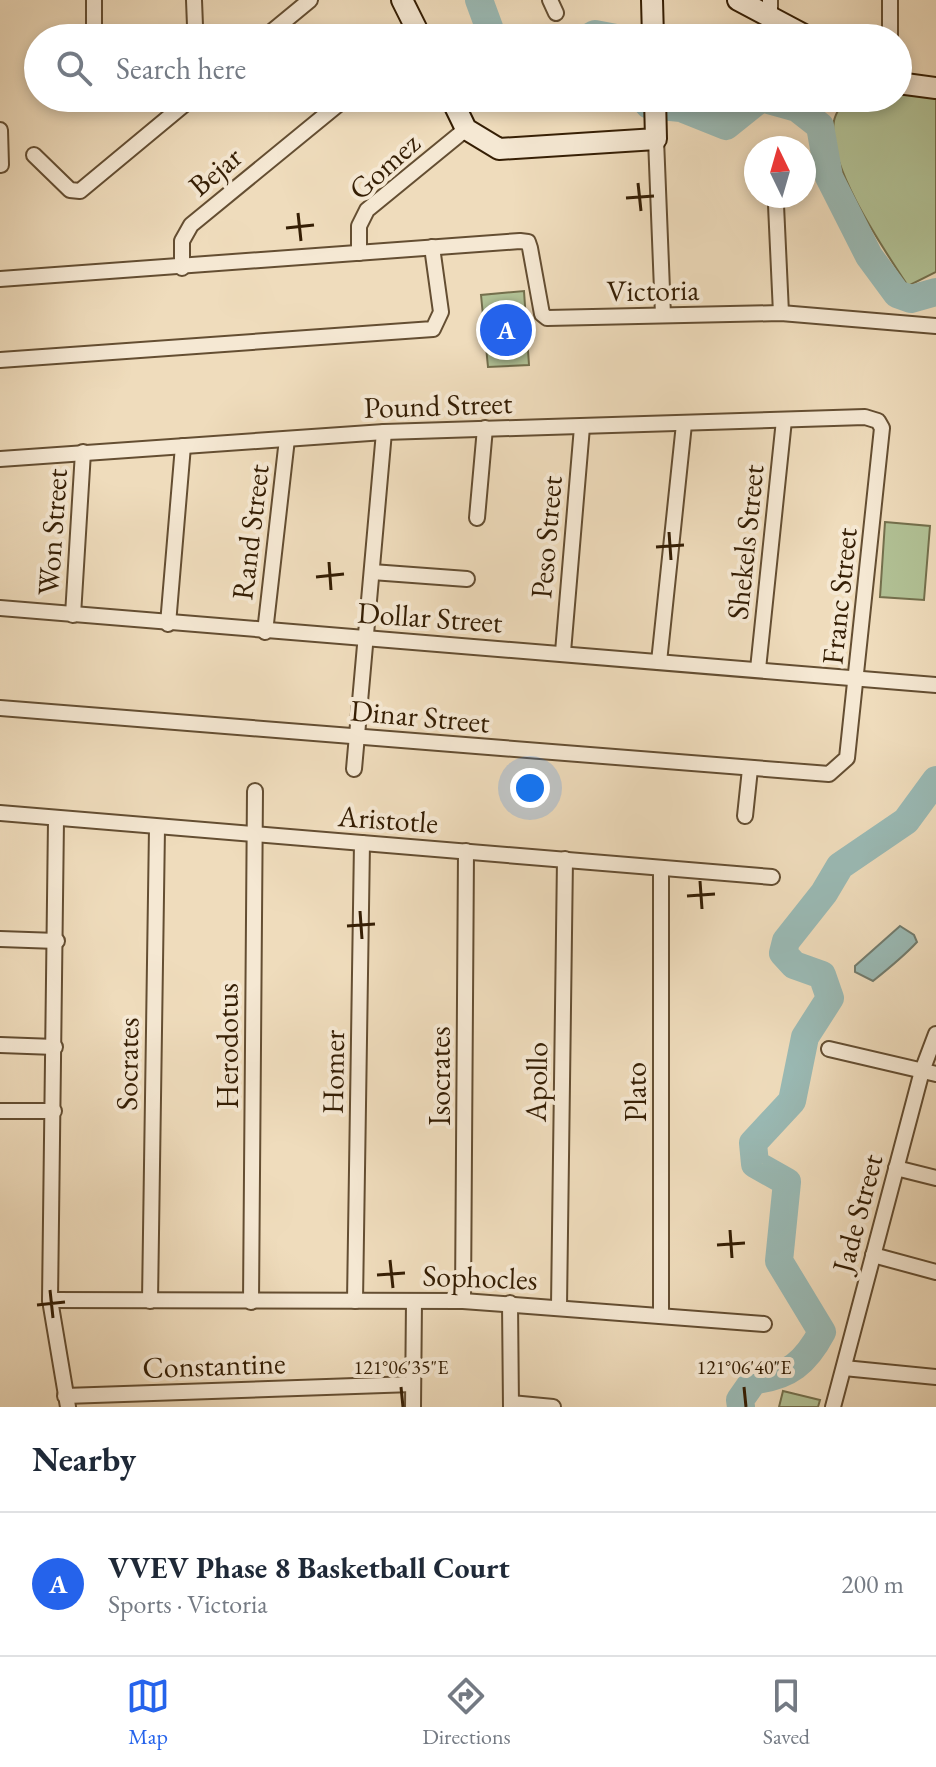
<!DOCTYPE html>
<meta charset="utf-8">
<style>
body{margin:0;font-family:"EB Garamond",serif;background:#f2f2f3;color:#1f2937}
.compass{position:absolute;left:744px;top:136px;width:72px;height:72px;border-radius:50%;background:#fff;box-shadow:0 4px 12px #0003;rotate:355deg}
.you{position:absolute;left:530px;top:788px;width:28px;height:28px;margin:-20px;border:6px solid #fff;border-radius:50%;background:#1a73e8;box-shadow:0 0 0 12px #1a73e833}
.badge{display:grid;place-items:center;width:52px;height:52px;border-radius:50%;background:#2563eb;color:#fff;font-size:26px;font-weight:700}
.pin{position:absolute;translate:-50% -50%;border:4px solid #fff;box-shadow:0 2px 8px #0006}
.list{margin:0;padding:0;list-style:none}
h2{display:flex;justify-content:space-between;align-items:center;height:104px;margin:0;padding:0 32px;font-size:34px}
h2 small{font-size:26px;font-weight:400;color:#747a83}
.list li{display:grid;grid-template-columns:52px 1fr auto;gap:24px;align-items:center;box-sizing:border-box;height:144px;padding:0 32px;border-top:2px solid #e0e1e3}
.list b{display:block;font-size:30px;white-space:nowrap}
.list p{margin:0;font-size:26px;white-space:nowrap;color:#747a83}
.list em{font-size:26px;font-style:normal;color:#747a83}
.icon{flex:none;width:44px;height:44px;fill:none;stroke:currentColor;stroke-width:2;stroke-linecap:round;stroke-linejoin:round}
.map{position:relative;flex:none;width:936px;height:1407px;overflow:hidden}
.search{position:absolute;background:#fff;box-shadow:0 4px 12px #0003;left:24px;right:24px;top:24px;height:88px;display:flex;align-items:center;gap:20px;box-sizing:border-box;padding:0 28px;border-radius:44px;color:#747a83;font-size:30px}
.sheet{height:248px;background:#fff}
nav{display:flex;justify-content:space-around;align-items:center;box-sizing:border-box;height:112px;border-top:2px solid #e0e1e3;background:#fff;font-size:22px;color:#747a83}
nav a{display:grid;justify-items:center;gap:4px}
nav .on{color:#2563eb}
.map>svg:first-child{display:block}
.green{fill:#b2c296;stroke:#74704d;stroke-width:2}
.water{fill:#9abab5;stroke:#727c6e;stroke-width:2}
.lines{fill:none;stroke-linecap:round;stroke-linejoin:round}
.river{stroke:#9abab5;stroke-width:28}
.street-casing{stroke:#644e32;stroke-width:18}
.secondary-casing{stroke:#351e04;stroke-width:24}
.street{stroke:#f5e8d3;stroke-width:14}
.secondary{stroke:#f5e8d3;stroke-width:20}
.ticks{fill:none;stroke:#351e04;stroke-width:3}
.labels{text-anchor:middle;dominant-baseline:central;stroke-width:8;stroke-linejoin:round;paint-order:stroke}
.street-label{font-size:30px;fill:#351e04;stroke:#f5e8d3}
.ticks-label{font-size:20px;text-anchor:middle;fill:#351e04;stroke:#f5e8d3;stroke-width:8;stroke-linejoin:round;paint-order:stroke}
</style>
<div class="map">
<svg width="936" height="1407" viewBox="0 0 936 1407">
<rect width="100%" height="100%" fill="#efdcbc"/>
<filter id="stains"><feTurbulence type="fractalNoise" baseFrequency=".0025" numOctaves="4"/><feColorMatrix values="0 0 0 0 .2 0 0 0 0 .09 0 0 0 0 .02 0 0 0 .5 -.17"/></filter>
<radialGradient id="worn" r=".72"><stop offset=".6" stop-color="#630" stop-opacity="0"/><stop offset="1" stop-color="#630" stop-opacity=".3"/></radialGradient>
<g class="green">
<path d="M 898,94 L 936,98 L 936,272 L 908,286 C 885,251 825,164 834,121 C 835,113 842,105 845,98 L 898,98 Z"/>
<polygon points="524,291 529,365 488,367 481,295"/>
<polygon points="885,522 930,526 924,600 880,597"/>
<polygon points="783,1391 820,1400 818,1407 779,1407"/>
</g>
<path class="water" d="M 900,926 L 914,935 L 917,942 C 905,955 888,969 873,981 L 855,972 L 855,966 Z"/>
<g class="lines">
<g class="river">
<polyline points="479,0 493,38"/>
<polyline points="588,38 595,34 616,38"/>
<polyline points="643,98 649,105 681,108 726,126 761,98 797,108 820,126 829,177 869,256 897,294 911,299 936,292"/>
<path d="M 741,1407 L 740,1400 L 754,1380 C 789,1377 806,1362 822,1332 L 779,1261 L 787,1182 L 755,1164 L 753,1143 L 792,1101 L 805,1037 L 830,998 L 822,975 L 794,965 L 783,953 L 786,941 L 824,893 L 840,866 L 906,821 L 936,780"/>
</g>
<defs>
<g id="street">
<polyline points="94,0 94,38"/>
<polyline points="194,0 195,26"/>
<polyline points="550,0 556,13"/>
<polyline points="770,0 770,17"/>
<polyline points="890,0 890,38"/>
<polyline points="264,38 310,0"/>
<polyline points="96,98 96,103"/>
<polyline points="0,130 1,165"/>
<polyline points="656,139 663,315"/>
<polyline points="34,155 70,190 80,191 192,98"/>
<polyline points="776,205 781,313"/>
<polyline points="359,253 359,226 367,210 466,129"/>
<polyline points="182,268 182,241 191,225 346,98"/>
<polyline points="0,279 520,241 528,242 530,248 542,314 547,318 781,313 936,326"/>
<polyline points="0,360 433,329 441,312 432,247"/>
<polyline points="0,459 384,432 865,417 878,421 882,428 847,758 829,774 0,708"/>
<polyline points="477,518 485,428"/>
<polyline points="372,572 467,579"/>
<polyline points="0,608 936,685"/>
<polyline points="73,615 83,452"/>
<polyline points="168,624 183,446"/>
<polyline points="265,632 287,439"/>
<polyline points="563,652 582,427"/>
<polyline points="659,662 684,424"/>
<polyline points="758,669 784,420"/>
<polyline points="354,769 384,432"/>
<polyline points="0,813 772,877"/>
<polyline points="745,816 750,769"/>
<polyline points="56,820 50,1300 68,1407"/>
<polyline points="0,939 57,941"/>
<polyline points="0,1045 55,1047"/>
<polyline points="829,1049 936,1074"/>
<polyline points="0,1111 54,1111"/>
<polyline points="896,1168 936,1178"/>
<polyline points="873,1255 936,1272"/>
<polyline points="50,1300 463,1301 764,1324"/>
<polyline points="150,1301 157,828"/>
<polyline points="355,1301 362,843"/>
<polyline points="463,1301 466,851"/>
<polyline points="251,1302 255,791"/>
<polyline points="510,1303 511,1407"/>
<polyline points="559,1306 565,859"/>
<polyline points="661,1316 661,868"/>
<polyline points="844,1368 936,1377"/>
<polyline points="65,1396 413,1384"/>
<polyline points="511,1403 553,1407"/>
<polyline points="413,1407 414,1301"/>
<polyline points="833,1407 922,1071 936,1034"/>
</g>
<g id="secondary">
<polyline points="402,0 421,38"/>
<polyline points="652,0 653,38"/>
<polyline points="738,0 810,38"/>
<polyline points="898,83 936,88"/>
<polyline points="451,98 466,129 499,149 656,139 655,98"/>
</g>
</defs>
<use href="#street" class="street-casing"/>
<use href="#secondary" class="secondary-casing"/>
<use href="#street" class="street"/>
<use href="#secondary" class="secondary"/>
</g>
<path class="ticks" d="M 638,183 L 641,211M 626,198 L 654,196M 298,213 L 301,241M 286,228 L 314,225M 669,532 L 671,560M 656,547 L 684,545M 329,562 L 331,590M 316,577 L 344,574M 700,881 L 702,909M 687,896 L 715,894M 360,911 L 362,939M 347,926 L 375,924M 730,1230 L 732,1258M 717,1245 L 745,1243M 390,1260 L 393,1288M 377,1275 L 405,1273M 50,1290 L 53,1318M 37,1305 L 65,1302M 401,1387 L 403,1407M 744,1387 L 746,1407"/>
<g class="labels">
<g class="street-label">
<text transform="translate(384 166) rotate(-42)">Gomez</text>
<text transform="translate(215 171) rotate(-40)">Bejar</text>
<text transform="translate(653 290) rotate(-1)">Victoria</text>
<text transform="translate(438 405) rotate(-2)">Pound Street</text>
<text transform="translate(52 532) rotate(-86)">Won Street</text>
<text transform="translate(250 532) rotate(-83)">Rand Street</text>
<text transform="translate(546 537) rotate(-85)">Peso Street</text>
<text transform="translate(745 542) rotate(-84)">Shekels Street</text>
<text transform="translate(839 596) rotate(-84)">Franc Street</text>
<text transform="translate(430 617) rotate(4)">Dollar Street</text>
<text transform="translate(420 716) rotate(5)">Dinar Street</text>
<text transform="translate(388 819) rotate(4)">Aristotle</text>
<text transform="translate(227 1046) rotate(-90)">Herodotus</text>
<text transform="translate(127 1064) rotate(-89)">Socrates</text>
<text transform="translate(333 1072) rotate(-89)">Homer</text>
<text transform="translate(439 1076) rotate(-90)">Isocrates</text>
<text transform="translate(536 1082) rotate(-89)">Apollo</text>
<text transform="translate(635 1092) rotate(-90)">Plato</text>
<text transform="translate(857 1213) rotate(-75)">Jade Street</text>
<text transform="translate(480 1277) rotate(2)">Sophocles</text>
<text transform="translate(214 1365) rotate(-2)">Constantine</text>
</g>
</g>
<g class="ticks-label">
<text x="401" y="1374">121°06'35"E</text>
<text x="744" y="1374">121°06'40"E</text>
</g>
<rect width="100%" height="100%" filter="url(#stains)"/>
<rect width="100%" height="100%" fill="url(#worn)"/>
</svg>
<svg class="compass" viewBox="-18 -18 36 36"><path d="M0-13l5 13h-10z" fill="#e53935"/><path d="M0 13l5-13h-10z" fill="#747a83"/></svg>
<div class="you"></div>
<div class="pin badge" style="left:506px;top:330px">A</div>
<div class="search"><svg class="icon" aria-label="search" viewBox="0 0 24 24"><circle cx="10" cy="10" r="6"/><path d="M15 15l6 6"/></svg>Search here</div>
</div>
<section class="sheet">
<h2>Nearby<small></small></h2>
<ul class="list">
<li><span class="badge">A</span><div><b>VVEV Phase 8 Basketball Court</b><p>Sports · Victoria</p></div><em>200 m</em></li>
</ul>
</section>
<nav>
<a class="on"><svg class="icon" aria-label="map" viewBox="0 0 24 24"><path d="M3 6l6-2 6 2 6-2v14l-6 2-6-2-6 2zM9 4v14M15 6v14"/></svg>Map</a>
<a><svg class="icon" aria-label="directions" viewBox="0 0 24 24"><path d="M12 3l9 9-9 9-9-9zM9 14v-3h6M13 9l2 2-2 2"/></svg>Directions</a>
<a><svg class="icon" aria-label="saved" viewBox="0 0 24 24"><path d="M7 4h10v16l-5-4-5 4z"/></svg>Saved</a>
</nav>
